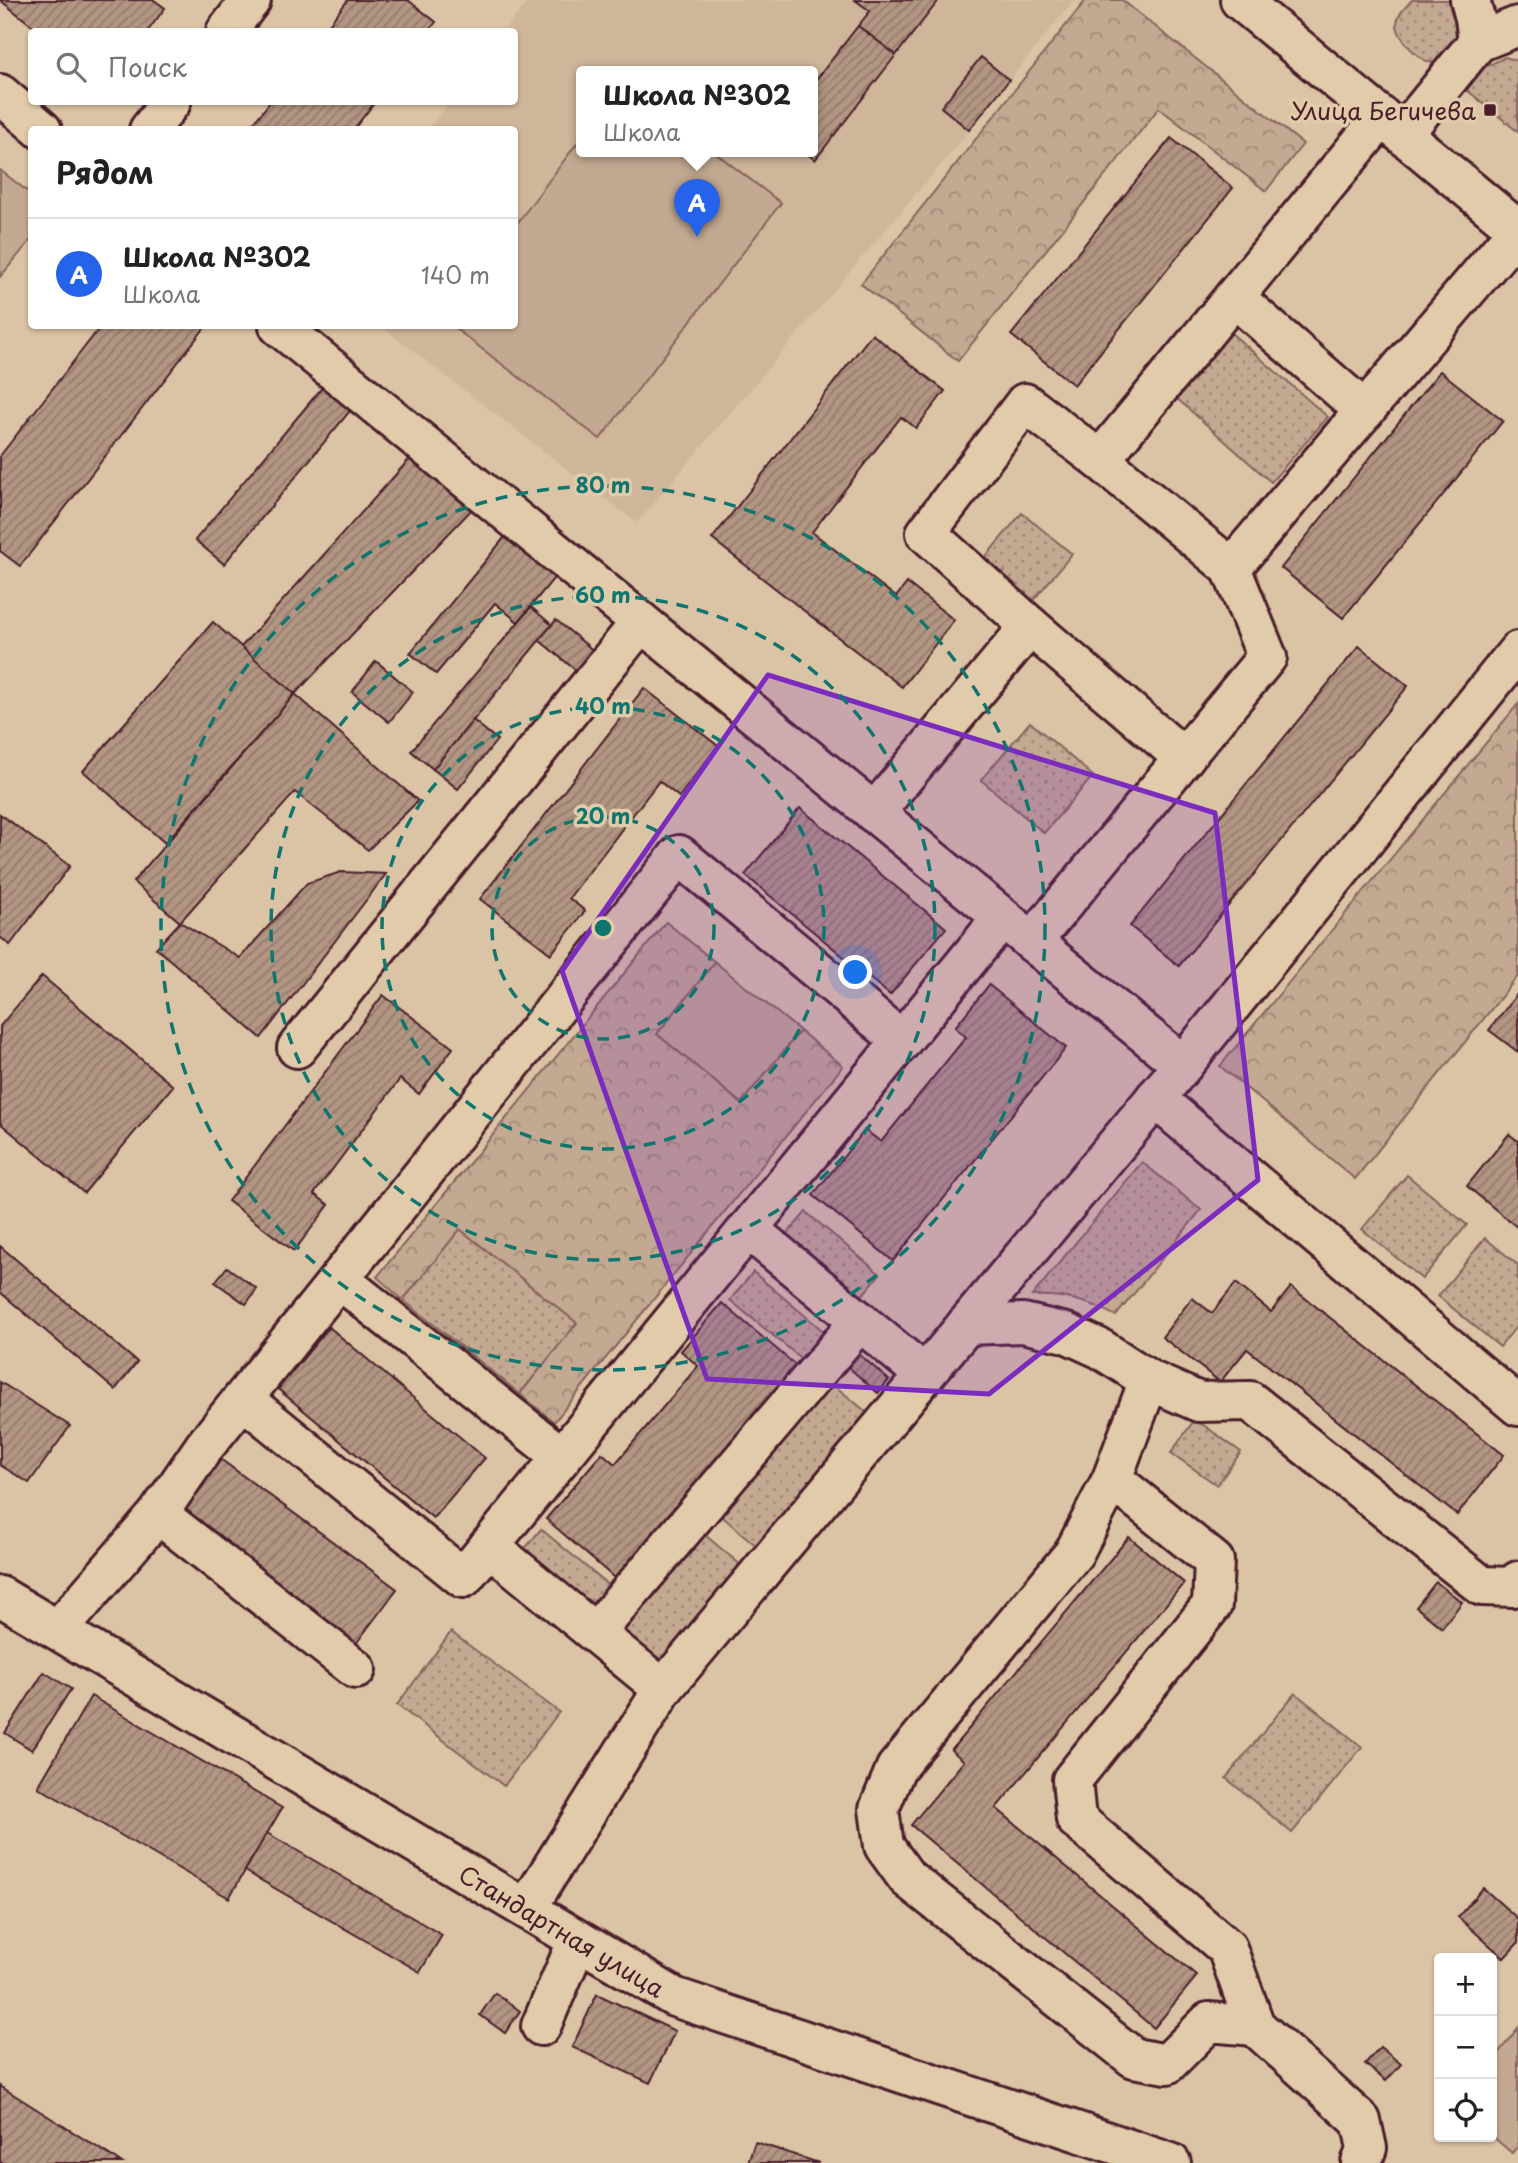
<!DOCTYPE html>
<html lang="ru">
<meta charset="utf-8">
<style>
body{margin:0;font-family:"Playpen Sans",sans-serif;background:#f2f2f2;color:#222}
.controls{position:absolute;right:21px;bottom:21px;display:grid;overflow:hidden;border-radius:7px;box-shadow:0 2px 5px #0004}
.controls button{width:63px;height:63px;display:grid;place-items:center;padding:0;border:0;border-bottom:2px solid #e0e0e0;background:#fff;color:#222;font:35px sans-serif}
.you{position:absolute;left:856px;top:973px;width:24px;height:24px;margin:-18px;border:5px solid #fff;border-radius:50%;background:#1a73e8;box-shadow:0 0 0 10px #1a73e833}
.badge{display:grid;place-items:center;width:46px;height:46px;border-radius:50%;background:#2563eb;color:#fff;font-size:23px;font-weight:700}
.pin{position:absolute;translate:-50% -58px;filter:drop-shadow(0 2px 4px #0008)}
.pin::after{content:'';position:absolute;top:37px;width:24px;height:21px;background:inherit;clip-path:polygon(0 0,100% 0,50% 100%)}
.popup{position:absolute;left:576px;top:66px;width:242px;height:91px;box-sizing:border-box;display:grid;place-content:center;border-radius:7px;background:#fff;filter:drop-shadow(0 2px 5px #0005);font-size:23px;white-space:nowrap;color:#767676}
.popup b{font-size:26px;color:#222}
.popup::after{content:'';position:absolute;left:50%;top:100%;margin-left:-14px;border:14px solid transparent;border-top-color:#fff}
.list{margin:0;padding:0;list-style:none}
h2{display:flex;justify-content:space-between;align-items:center;height:91px;margin:0;padding:0 28px;font-size:30px}
h2 small{font-size:23px;font-weight:400;color:#767676}
.list li{display:grid;grid-template-columns:46px 1fr auto;gap:21px;align-items:center;box-sizing:border-box;height:112px;padding:0 28px;border-top:2px solid #e0e0e0}
.list b{display:block;font-size:26px;white-space:nowrap}
.list p{margin:0;font-size:23px;white-space:nowrap;color:#767676}
.list em{font-size:23px;font-style:normal;color:#767676}
.icon{flex:none;width:38px;height:38px;fill:none;stroke:currentColor;stroke-width:2;stroke-linecap:round;stroke-linejoin:round}
.map{position:relative;flex:none;width:1518px;height:2163px;overflow:hidden}
.search{position:absolute;background:#fff;box-shadow:0 2px 5px #0004;left:28px;top:28px;width:490px;height:77px;display:flex;align-items:center;gap:18px;box-sizing:border-box;padding:0 24px;border-radius:7px;color:#767676;font-size:26px}
.panel{position:absolute;background:#fff;box-shadow:0 2px 5px #0004;left:28px;top:126px;width:490px;height:203px;border-radius:7px}
.map>svg:first-child{display:block}
.built{fill:#cfb69b;fill-rule:evenodd}
.grass{fill:url(#grass-dots);stroke:#86645e;stroke-width:2}
.forest{fill:url(#forest-crowns);stroke:#86645e;stroke-width:2}
.pitch{fill:#c3a991;stroke:#86645e;stroke-width:2}
.building{fill:url(#building-hatch);stroke:#4a1f2b;stroke-width:2}
.lines{fill:none;stroke-linecap:round;stroke-linejoin:round}
.minor-casing{stroke:#4a1f2b;stroke-width:44}
.major-casing{stroke:#4a1f2b;stroke-width:44}
.minor{stroke:#e1cbaa;stroke-width:38}
.major{stroke:#e1cbaa;stroke-width:38}
.marked{fill:#7b2cbf;fill-opacity:0.2;stroke:#7b2cbf;stroke-width:5;stroke-linejoin:round}
.ring{fill:none;stroke:#0f766e;stroke-width:3.5;stroke-dasharray:12 9}
.poi-dot{fill:#4a1f2b;stroke:#e1cbaa;stroke-width:2.5}
.labels{text-anchor:middle;dominant-baseline:central;stroke-width:7;stroke-linejoin:round;paint-order:stroke}
.poi-label{font-size:24px;fill:#4a1f2b;stroke:#e1cbaa;text-anchor:end}
.street-label{font-size:24px;fill:#4a1f2b;stroke:#e1cbaa}
.centre{fill:#0f766e;stroke:#e1cbaa;stroke-width:3.5}
.ring-label{font-size:21px;text-anchor:middle;font-weight:bold;fill:#0f766e;stroke:#e1cbaa;stroke-width:7;stroke-linejoin:round;paint-order:stroke}
</style>
<div class="map">
<svg width="1518" height="2163" viewBox="0 0 1518 2163">
<defs>
<pattern id="grass-dots" width="8" height="8" patternUnits="userSpaceOnUse" patternTransform="scale(1.75)"><rect width="8" height="8" fill="#c3a991"/><path d="M2 2h.1M6 6h.1" fill="none" stroke="#a08977" stroke-width="1.8" stroke-linecap="round"/></pattern>
<pattern id="forest-crowns" width="20" height="18" patternUnits="userSpaceOnUse" patternTransform="scale(1.75)"><rect width="20" height="18" fill="#c3a991"/><path d="M2 6a3 3 0 1 1 6 0M12 15a3 3 0 1 1 6 0" fill="none" stroke="#a08977"/></pattern>
<pattern id="building-hatch" width="6" height="6" patternUnits="userSpaceOnUse" patternTransform="scale(1.75)"><rect width="6" height="6" fill="#b29683"/><path d="M-1 1l2-2M0 6l6-6M5 7l2-2" fill="none" stroke="#937a6b"/></pattern>
</defs>
<rect width="100%" height="100%" fill="#dbc4a5"/>
<filter id="ink" filterUnits="userSpaceOnUse"><feTurbulence type="fractalNoise" baseFrequency=".0143" numOctaves="2"/><feDisplacementMap in="SourceGraphic" scale="14" xChannelSelector="R" yChannelSelector="G"/><feConvolveMatrix kernelMatrix="1 2 1 2 8 2 1 2 1" color-interpolation-filters="sRGB"/></filter>
<g filter="url(#ink)">
<path class="built" d="M 529,0 L 1074,0 L 955,148 L 637,523 L 381,326 L 514,326 L 514,130 L 428,129 L 450,102 L 514,102 L 514,32 L 504,31 ZM 582,71 L 812,71 L 812,151 L 582,151 Z"/>
<g class="grass">
<path d="M 1412,0 L 1453,0 C 1455,7 1458,15 1458,22 C 1459,33 1450,61 1436,63 C 1421,64 1396,37 1397,23 C 1398,13 1406,7 1412,0 Z"/>
<polygon points="1505,57 1518,61 1518,132 1467,90 1485,67"/>
<polygon points="1230,332 1328,417 1271,482 1174,396"/>
<polygon points="1022,513 1072,554 1031,603 981,562"/>
<polygon points="1030,722 1093,776 1044,833 981,780"/>
<path d="M 1142,1162 L 1201,1210 L 1116,1316 C 1089,1301 1063,1294 1032,1296 Z"/>
<polygon points="1407,1175 1467,1225 1422,1279 1362,1229"/>
<polygon points="806,1212 880,1274 857,1302 782,1240"/>
<polygon points="460,1229 577,1323 520,1394 403,1300"/>
<polygon points="1485,1238 1518,1265 1518,1324 1500,1347 1438,1296"/>
<polygon points="753,1272 827,1334 804,1361 730,1300"/>
<polygon points="830,1382 870,1415 758,1547 719,1514"/>
<polygon points="1195,1419 1241,1452 1217,1485 1171,1453"/>
<polygon points="541,1529 615,1591 592,1619 518,1557"/>
<polygon points="699,1530 742,1566 655,1667 613,1631"/>
<polygon points="451,1632 559,1712 504,1786 397,1705"/>
<polygon points="1295,1693 1362,1747 1292,1833 1226,1778"/>
</g>
<g class="forest">
<polygon points="1086,0 1122,0 1303,144 1266,191 1159,108 958,361 861,284"/>
<polygon points="1518,704 1518,976 1355,1179 1220,1066"/>
<polygon points="666,922 715,962 657,1034 741,1103 800,1031 843,1066 554,1422 520,1394 577,1323 460,1229 403,1300 377,1277"/>
</g>
<g class="pitch">
<polygon points="581,138 582,151 713,151 781,203 600,439 452,326 514,326 515,226"/>
<polygon points="0,170 32,195 31,240 0,277"/>
<polygon points="715,962 800,1031 741,1103 657,1034"/>
<polygon points="1518,2028 1518,2146 1512,2153 1492,2136 1492,2061"/>
</g>
<g class="building">
<polygon points="0,0 154,0 165,8 147,32 40,32"/>
<polygon points="348,0 408,0 436,22 428,32 323,32"/>
<polygon points="855,0 939,0 896,55 858,26 870,11"/>
<polygon points="858,26 896,55 815,160 804,151 812,151 812,85"/>
<polygon points="981,57 1009,80 969,130 941,107"/>
<polygon points="270,102 375,102 353,130 248,130"/>
<polygon points="1171,138 1233,188 1074,385 1011,335"/>
<polygon points="101,326 206,326 20,566 0,551 0,456"/>
<polygon points="872,334 945,391 916,428 901,417 812,532 896,597 907,583 954,620 902,687 712,539"/>
<polygon points="1440,371 1503,421 1343,618 1281,568"/>
<polygon points="326,383 354,406 224,564 195,540"/>
<polygon points="415,453 475,506 295,694 241,647"/>
<polygon points="509,532 558,573 518,622 495,603 436,674 410,653"/>
<polygon points="531,607 552,625 433,769 411,751"/>
<polygon points="556,620 595,652 578,672 539,640"/>
<polygon points="213,622 295,694 165,843 83,771"/>
<polygon points="1359,646 1408,686 1179,966 1130,926"/>
<polygon points="376,661 413,692 389,722 352,692"/>
<polygon points="644,688 718,746 679,797 659,781 569,898 585,911 551,954 480,899"/>
<polygon points="295,694 418,801 368,850 295,792 180,922 133,882"/>
<polygon points="473,720 497,740 458,789 433,769"/>
<polygon points="800,808 946,928 890,995 745,875"/>
<polygon points="0,814 70,866 10,945 0,937"/>
<polygon points="341,872 386,874 261,1038 156,948 180,922 240,958 307,883"/>
<polygon points="42,976 173,1086 84,1193 0,1123 0,1026"/>
<polygon points="989,985 1066,1048 893,1261 813,1195 865,1130 881,1142 966,1037 955,1027"/>
<polygon points="1518,993 1518,1052 1489,1030"/>
<polygon points="383,995 453,1048 419,1094 400,1079 314,1194 329,1205 294,1251 228,1201"/>
<polygon points="1509,1134 1518,1141 1518,1228 1467,1186"/>
<polygon points="0,1246 137,1362 115,1390 0,1292"/>
<polygon points="227,1267 257,1289 246,1304 215,1282"/>
<polygon points="1236,1283 1271,1312 1291,1287 1504,1455 1457,1515 1247,1349 1220,1382 1162,1337 1192,1298 1212,1313"/>
<polygon points="722,1303 799,1368 619,1582 546,1519 602,1453 615,1464 698,1366 681,1351"/>
<polygon points="329,1327 485,1458 433,1518 278,1389"/>
<polygon points="859,1354 889,1380 878,1393 848,1367"/>
<polygon points="0,1382 70,1426 29,1483 0,1465"/>
<polygon points="204,1447 397,1589 352,1649 158,1514"/>
<polygon points="1129,1537 1184,1583 996,1808 1197,1976 1154,2028 911,1825 964,1761 951,1750"/>
<polygon points="1436,1582 1462,1602 1442,1628 1416,1607"/>
<polygon points="44,1672 71,1689 32,1750 5,1733"/>
<polygon points="91,1696 282,1808 229,1898 38,1787"/>
<polygon points="267,1833 442,1935 420,1972 245,1871"/>
<polygon points="1483,1888 1518,1919 1518,1943 1504,1958 1458,1917"/>
<polygon points="495,1993 520,2011 505,2033 480,2015"/>
<polygon points="597,1994 675,2031 650,2083 572,2047"/>
<polygon points="1380,2047 1401,2064 1386,2081 1365,2064"/>
<polygon points="0,2086 122,2163 0,2163"/>
<polygon points="755,2142 819,2163 748,2163"/>
</g>
<g class="lines">
<defs>
<g id="minor">
<polyline points="226,32 251,0"/>
<polyline points="1478,42 1518,26"/>
<polyline points="0,94 42,130"/>
<polyline points="149,130 171,102"/>
<polyline points="1403,134 1478,42 1475,18 1470,0"/>
<polyline points="1234,297 1365,411"/>
<polyline points="279,326 1183,1065"/>
<polyline points="1100,460 1231,568"/>
<polyline points="1030,626 1184,758"/>
<polyline points="874,813 1030,626 926,533 1025,403 1100,460 1382,117"/>
<polyline points="1032,942 1267,657 1231,568 1518,230"/>
<polyline points="297,1048 641,622"/>
<polyline points="1155,1098 1518,1406"/>
<polyline points="748,1229 925,1375"/>
<polyline points="339,1279 562,1457"/>
<polyline points="966,1325 1023,1323 1066,1333 1101,1349 1149,1380 1199,1402 1250,1401 1482,1586 1513,1587 1518,1581"/>
<polyline points="1149,1380 1112,1479 1074,1553 896,1768 879,1809 884,1846 907,1878 1134,2058 1167,2064 1209,2022 1255,2026"/>
<polyline points="243,1399 463,1578 1002,918"/>
<polyline points="1112,1479 1214,1561 1212,1605 1072,1780 1076,1819 1227,1948 1255,2026 1361,2121 1367,2148 1361,2163"/>
<polyline points="158,1514 356,1669"/>
<polyline points="489,1546 663,1689"/>
<path id="s1" d="M 0,1596 L 674,1997 L 1171,2163"/>
<polyline points="58,1630 158,1514 204,1447 679,855 902,1041"/>
<polyline points="595,1633 860,1321"/>
<polyline points="527,1908 663,1689 1183,1065 1518,651"/>
<polyline points="541,2026 578,1940"/>
</g>
<polyline id="major" points="1240,0 1518,230"/>
</defs>
<use href="#minor" class="minor-casing"/>
<use href="#major" class="major-casing"/>
<use href="#minor" class="minor"/>
<use href="#major" class="major"/>
</g>
</g>
<path class="marked" d="M 768,675 L 1215,813 L 1258,1180 L 989,1394 L 707,1379 L 562,971 Z"/>
<g class="ring">
<circle cx="603" cy="928" r="111"/>
<circle cx="603" cy="928" r="221"/>
<circle cx="603" cy="928" r="332"/>
<circle cx="603" cy="928" r="442"/>
</g>
<rect class="poi-dot" x="1483" y="103" width="14" height="14" rx="3.5"/>
<g class="labels">
<g class="poi-label">
<text x="1476" y="110">Улица Бегичева</text>
</g>
<g class="street-label">
<text stroke="none"><textPath href="#s1" startOffset="654">Стандартная улица</textPath></text>
</g>
</g>
<circle cx="603" cy="928" r="10" class="centre"/>
<g class="ring-label">
<text x="603" y="493">80 m</text>
<text x="603" y="603">60 m</text>
<text x="603" y="714">40 m</text>
<text x="603" y="824">20 m</text>
</g>
</svg>
<div class="controls">
<button>+</button>
<button>−</button>
<button><svg class="icon" aria-label="locate" viewBox="0 0 24 24"><circle cx="12" cy="12" r="6"/><path d="M12 2v4M12 18v4M2 12h4M18 12h4"/></svg></button>
</div>
<div class="you"></div>
<div class="pin badge" style="left:697px;top:237px">A</div>
<div class="popup"><b>Школа №302</b>Школа</div>
<div class="search"><svg class="icon" aria-label="search" viewBox="0 0 24 24"><circle cx="10" cy="10" r="6"/><path d="M15 15l6 6"/></svg>Поиск</div>
<section class="panel">
<h2>Рядом<small></small></h2>
<ul class="list">
<li><span class="badge">A</span><div><b>Школа №302</b><p>Школа</p></div><em>140 m</em></li>
</ul>
</section>
</div>
